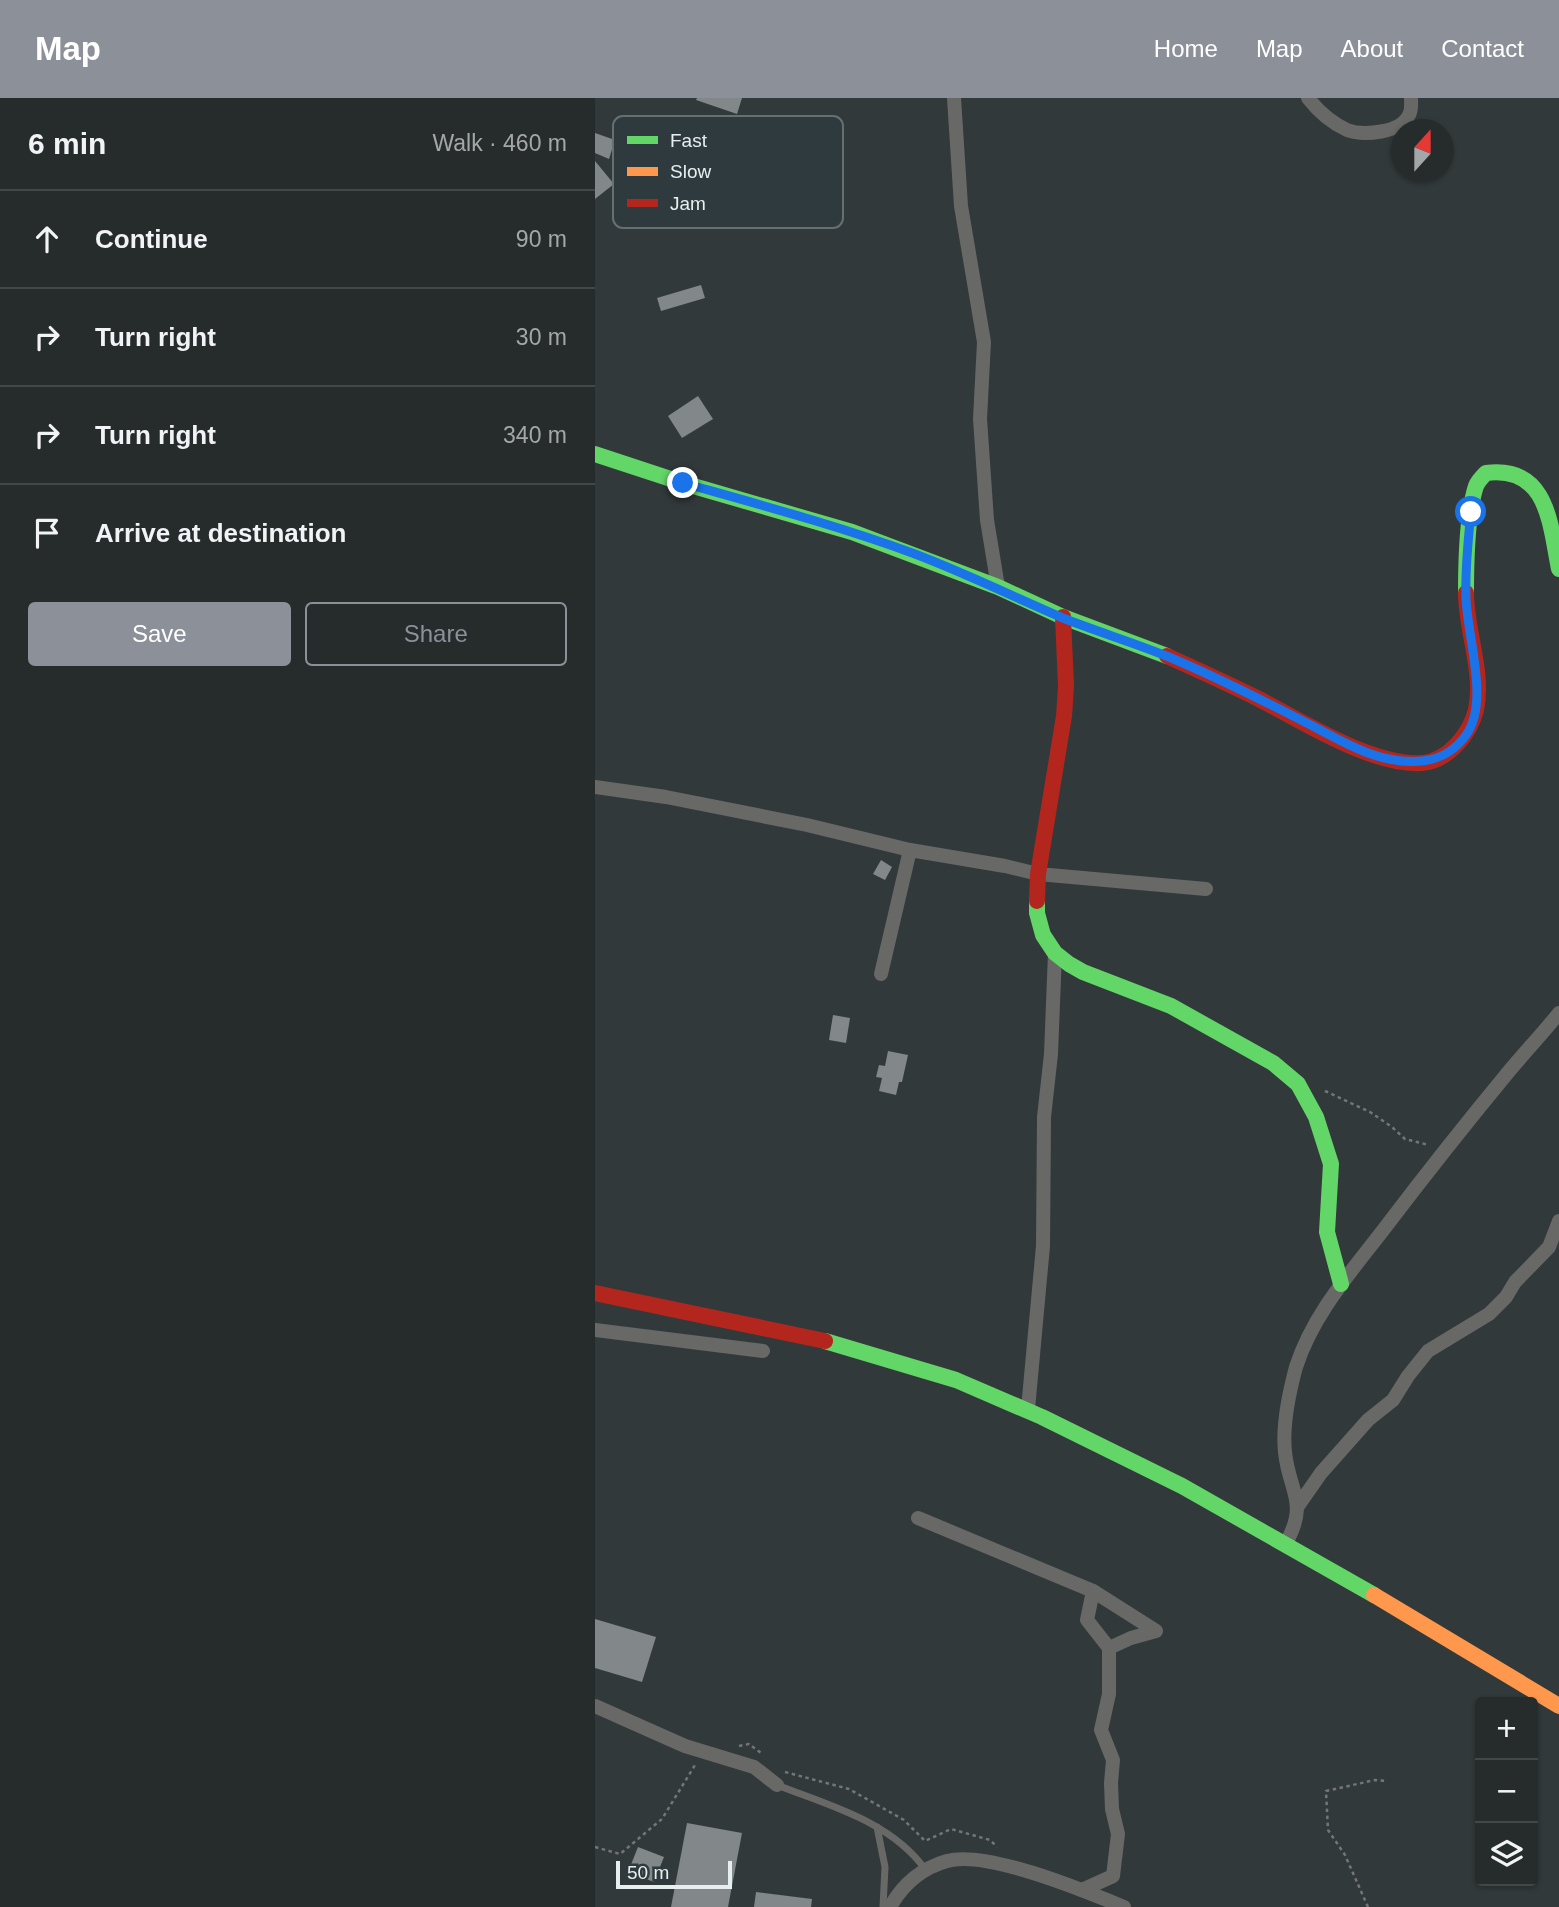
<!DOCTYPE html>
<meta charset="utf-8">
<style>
body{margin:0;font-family:Helvetica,sans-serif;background:#2e3334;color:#f1f3f6}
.controls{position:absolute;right:21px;bottom:21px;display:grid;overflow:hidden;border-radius:7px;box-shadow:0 2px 5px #0004}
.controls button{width:63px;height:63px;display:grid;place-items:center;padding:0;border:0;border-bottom:2px solid #424748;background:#262b2c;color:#f1f3f6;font:35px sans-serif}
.compass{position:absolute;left:796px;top:21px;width:63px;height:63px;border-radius:50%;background:#262b2c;box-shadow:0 2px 5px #0004;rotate:21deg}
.scale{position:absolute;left:21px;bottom:18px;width:116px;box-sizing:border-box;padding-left:7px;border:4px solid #e7eef0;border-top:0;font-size:19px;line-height:24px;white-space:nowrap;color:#e7eef0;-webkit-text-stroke:5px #2f3a3e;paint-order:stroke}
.stop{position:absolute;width:21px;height:21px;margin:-16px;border:5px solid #1a73e8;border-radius:50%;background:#fff}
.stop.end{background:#1a73e8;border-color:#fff;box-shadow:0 2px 7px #0008}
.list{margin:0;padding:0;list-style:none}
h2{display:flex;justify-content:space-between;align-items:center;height:91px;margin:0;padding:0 28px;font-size:30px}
h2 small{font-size:23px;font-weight:400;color:#a4a7a9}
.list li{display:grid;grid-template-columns:46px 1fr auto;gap:21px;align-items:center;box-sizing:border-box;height:98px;padding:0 28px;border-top:2px solid #424748}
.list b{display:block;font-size:26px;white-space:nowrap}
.list em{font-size:23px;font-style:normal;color:#a4a7a9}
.actions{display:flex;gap:14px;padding:21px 28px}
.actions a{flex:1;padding:16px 0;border:2px solid #8c9099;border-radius:7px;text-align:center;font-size:24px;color:#8c9099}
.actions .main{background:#8c9099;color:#fff}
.icon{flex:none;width:38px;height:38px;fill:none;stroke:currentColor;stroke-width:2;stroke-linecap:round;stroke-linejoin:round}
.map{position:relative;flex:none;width:964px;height:1809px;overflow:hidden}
header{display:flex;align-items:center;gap:42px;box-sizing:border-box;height:98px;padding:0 35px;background:#8c9099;color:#fff}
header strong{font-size:33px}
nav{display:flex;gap:38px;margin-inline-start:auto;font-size:24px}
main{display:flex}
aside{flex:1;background:#262b2c}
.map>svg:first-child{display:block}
.building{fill:#828889}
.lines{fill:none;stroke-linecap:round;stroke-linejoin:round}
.path{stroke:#747576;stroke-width:2.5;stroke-dasharray:3.5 3.5;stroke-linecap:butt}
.lane{stroke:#686967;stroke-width:7}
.street{stroke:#686967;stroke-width:14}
.fast{stroke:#63d668;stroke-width:16}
.slow{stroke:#ff974d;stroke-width:16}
.jam{stroke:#b3261e;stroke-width:16}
.route{stroke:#1a73e8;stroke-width:9}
.key{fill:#2f3a3e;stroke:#667073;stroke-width:2}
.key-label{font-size:19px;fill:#e7eef0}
</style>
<header>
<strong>Map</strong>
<nav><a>Home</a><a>Map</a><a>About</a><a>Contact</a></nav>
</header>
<main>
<aside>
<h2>6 min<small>Walk · 460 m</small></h2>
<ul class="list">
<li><svg class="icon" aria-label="ahead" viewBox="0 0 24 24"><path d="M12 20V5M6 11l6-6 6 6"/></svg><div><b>Continue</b></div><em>90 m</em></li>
<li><svg class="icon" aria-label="right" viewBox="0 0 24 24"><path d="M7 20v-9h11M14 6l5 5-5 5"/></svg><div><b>Turn right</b></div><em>30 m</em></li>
<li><svg class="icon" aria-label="right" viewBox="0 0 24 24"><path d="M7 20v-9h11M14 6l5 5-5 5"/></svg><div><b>Turn right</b></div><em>340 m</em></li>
<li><svg class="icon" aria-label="arrive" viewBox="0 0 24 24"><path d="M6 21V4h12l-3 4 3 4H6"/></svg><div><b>Arrive at destination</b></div></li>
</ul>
<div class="actions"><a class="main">Save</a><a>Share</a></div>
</aside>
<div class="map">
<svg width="964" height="1809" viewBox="0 0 964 1809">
<rect width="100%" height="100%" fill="#32393a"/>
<g class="building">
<polygon points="102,0 147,0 142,16 101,2"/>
<polygon points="0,35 20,42 14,61 0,55"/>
<polygon points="0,63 19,86 0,101"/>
<polygon points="106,187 110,200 66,213 62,200"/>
<polygon points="103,298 118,321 87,340 73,318"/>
<polygon points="286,762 297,769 290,782 278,776"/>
<polygon points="238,917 255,920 251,945 234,942"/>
<polygon points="293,953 313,957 307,984 304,984 301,997 284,993 287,980 281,979 284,967 290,968"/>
<polygon points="0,1521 61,1539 47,1584 0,1570"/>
<polygon points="92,1725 147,1735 133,1809 76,1809"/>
<polygon points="43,1749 69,1759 59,1784 33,1774"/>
<polygon points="161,1794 217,1801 216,1809 159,1809"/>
</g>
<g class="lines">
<g class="path">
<polyline points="730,993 775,1014 797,1029 810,1041 834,1047"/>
<polyline points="144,1648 154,1646 166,1655"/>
<polyline points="190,1674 254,1691 309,1722 330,1743 356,1731 395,1742 402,1749"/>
<polyline points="0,1749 25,1756 67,1721 100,1667"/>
<polyline points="773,1809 750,1757 733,1732 731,1693 780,1682 791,1683"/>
</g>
<g class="lane">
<path d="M 182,1687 C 235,1708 295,1723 330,1771"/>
<polyline points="282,1729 290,1769 288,1809"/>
</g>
<g class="street">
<polyline points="359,0 366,108 389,244 385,321 392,422 403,489"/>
<path d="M 713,0 C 723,13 737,25 752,32 C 768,38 806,35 814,17 C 817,12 816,5 816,0"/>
<polyline points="0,689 71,699 212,727 315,752 410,768 443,776 611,791"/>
<polyline points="286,876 315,752"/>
<polyline points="0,1232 168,1253"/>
<polyline points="433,1311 448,1148 449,1019 456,956 460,855"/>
<polyline points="703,1408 726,1375 773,1322 798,1302 813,1278 833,1253 894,1216 911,1199 920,1184 954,1149 964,1123"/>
<polyline points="323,1420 498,1493"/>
<path d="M 691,1445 C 714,1404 694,1394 690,1354 C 687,1327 694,1295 701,1269 C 718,1216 756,1174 789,1131 C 830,1077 872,1024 915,972 C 931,953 948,935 964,915"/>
<polyline points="0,1608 90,1648 159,1669 182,1687"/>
<polyline points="487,1792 518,1778 523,1736 517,1711 516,1685 518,1662 506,1632 514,1596 514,1550 536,1540 561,1533 498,1493 492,1522 514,1550"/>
<path d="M 295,1809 C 308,1786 327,1770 352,1763 C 392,1752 490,1793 529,1809"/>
</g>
<g class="fast">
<polyline points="0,356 88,385 257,434 403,489 468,519 572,558"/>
<path d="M 871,495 C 871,467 872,415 881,388 C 883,383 887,379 891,375 C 953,367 955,426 964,471"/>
<polyline points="442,803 442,815 448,837 460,855 474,866 488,874 576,908 678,965 703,986 721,1019 736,1066 732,1134 746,1186"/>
<polyline points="230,1243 361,1282 447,1319 587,1388 779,1497"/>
</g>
<polyline class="slow" points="779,1497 964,1608"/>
<g class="jam">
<path d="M 572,558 C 603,572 634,586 664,601 C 708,624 777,668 827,665 C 853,663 875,636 881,612 C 889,574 871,533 871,495"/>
<polyline points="442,803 443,776 469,618 471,588 468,519"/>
<polyline points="0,1195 230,1243"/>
</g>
</g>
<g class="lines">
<path class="route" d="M 88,385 C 166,407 244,428 320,456 C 370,475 419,499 468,520 C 503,534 540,545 574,559 C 619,578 663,600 706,622 C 732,635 766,656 794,661 C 824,667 852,664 871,637 C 895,604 872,538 871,500 C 870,471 873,442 876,414"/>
</g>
<rect x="18" y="18" width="230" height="112" rx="10" class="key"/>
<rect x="32" y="38" width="31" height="8" fill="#63d668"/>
<rect x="32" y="69" width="31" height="9" fill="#ff974d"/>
<rect x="32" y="101" width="31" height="8" fill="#b3261e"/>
<g class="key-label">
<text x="75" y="49">Fast</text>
<text x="75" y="80">Slow</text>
<text x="75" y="112">Jam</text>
</g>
</svg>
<div class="controls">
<button>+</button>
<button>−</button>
<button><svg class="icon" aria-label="layers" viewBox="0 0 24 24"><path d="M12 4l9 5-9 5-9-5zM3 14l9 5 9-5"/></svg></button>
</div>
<svg class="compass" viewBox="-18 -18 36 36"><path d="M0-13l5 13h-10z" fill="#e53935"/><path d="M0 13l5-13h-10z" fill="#a4a7a9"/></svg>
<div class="scale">50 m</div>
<div class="stop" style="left:876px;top:414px"></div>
<div class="stop end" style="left:88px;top:385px"></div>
</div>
</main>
